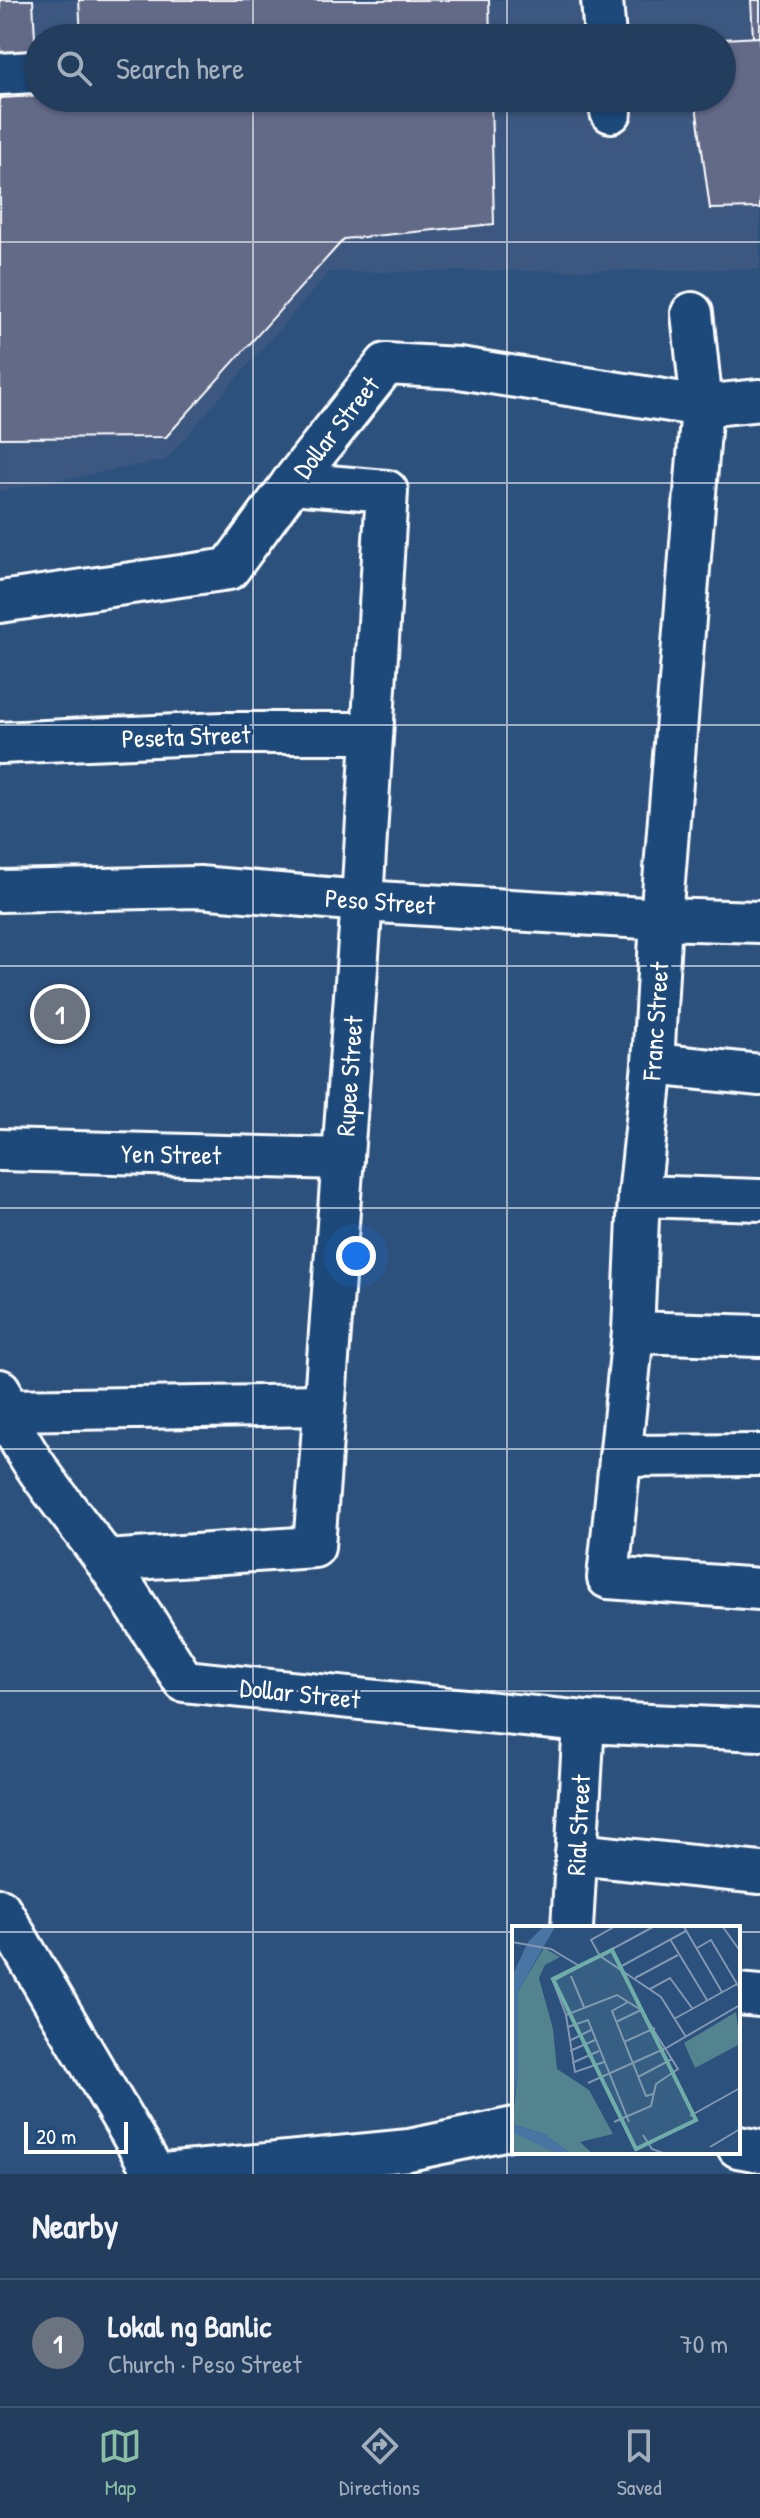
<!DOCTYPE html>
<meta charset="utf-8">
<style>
body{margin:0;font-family:"Patrick Hand",sans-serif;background:#2e4867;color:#f1f3f6}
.scale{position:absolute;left:24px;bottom:20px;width:104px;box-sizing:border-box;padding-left:8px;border:4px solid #fff;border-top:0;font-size:22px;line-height:28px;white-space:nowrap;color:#fff;-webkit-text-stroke:6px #1f4a7a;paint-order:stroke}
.you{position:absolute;left:356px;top:1256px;width:28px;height:28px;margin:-20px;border:6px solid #fff;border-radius:50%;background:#1a73e8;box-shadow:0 0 0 12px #1a73e833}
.badge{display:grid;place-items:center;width:52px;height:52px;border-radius:50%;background:#8abfa5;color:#fff;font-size:26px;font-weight:700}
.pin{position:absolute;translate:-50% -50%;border:4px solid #fff;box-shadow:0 2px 8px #0006}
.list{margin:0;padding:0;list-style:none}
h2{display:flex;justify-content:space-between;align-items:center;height:104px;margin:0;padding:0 32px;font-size:34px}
h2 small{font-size:26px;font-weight:400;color:#a2aebc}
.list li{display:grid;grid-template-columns:52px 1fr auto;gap:24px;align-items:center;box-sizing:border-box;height:128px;padding:0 32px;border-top:2px solid #3f5673}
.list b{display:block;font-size:30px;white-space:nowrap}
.list p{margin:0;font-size:26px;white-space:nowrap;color:#a2aebc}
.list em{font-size:26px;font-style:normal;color:#a2aebc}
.icon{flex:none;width:44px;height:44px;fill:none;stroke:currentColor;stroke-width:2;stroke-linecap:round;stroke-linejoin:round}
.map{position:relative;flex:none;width:760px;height:2174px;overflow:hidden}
.search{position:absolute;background:#223d5e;box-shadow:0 2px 6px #0004;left:24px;right:24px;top:24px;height:88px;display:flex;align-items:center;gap:20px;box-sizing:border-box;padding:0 28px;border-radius:44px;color:#a2aebc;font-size:30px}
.sheet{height:232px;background:#223d5e}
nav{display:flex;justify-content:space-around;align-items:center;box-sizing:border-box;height:112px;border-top:2px solid #3f5673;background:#223d5e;font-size:22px;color:#a2aebc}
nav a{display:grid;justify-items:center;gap:4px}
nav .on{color:#8abfa5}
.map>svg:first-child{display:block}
.built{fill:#3e5980;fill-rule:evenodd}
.building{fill:#646b88;stroke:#fff;stroke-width:2}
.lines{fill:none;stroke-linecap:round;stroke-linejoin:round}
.minor-casing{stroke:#fff;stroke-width:46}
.minor{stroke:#1f4a7a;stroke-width:40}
.grid{fill:none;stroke:#fff;stroke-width:2;stroke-opacity:0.55}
.labels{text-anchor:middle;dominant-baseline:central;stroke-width:6;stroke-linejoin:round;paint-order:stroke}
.street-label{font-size:26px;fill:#fff;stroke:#1f4a7a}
.inset-road{fill:none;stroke:#8197b1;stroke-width:2}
.view{fill:#6fada8;fill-opacity:0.15;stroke:#6fada8;stroke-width:4}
.inset-edge{fill:none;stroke:#fff;stroke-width:4}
</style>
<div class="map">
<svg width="760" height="2174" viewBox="0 0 760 2174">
<rect width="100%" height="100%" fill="#2d517d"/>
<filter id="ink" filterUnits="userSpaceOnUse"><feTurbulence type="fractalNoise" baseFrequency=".0125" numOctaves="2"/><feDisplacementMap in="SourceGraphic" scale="16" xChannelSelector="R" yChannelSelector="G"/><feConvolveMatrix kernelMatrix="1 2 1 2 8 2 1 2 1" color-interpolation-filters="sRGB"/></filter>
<g filter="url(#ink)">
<path class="built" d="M 0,0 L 760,0 L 760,269 L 329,272 L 165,460 L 0,491 ZM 38,38 L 722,38 L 722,98 L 38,98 Z"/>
<g class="building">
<polygon points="0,0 33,0 36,58 0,60"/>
<polygon points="79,0 489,0 490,38 81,38"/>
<polygon points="751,0 760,0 760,37 753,38"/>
<polygon points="760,37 760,208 710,209 695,98 722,98 722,39"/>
<polygon points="38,96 491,98 494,224 344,239 166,437 0,438 0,98"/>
</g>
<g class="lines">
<defs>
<g id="minor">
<polyline points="602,0 605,38"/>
<polyline points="0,74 33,72"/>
<polyline points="609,98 611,112"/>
<polyline points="692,313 702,406 661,919 653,1064 639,1196 633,1332 608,1578 760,1589"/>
<polyline points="0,602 229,569 292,483 386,364 459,368 702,406 760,400"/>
<polyline points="0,743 222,733 372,733"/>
<polyline points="0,891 199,887 362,901 661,919 760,922"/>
<polyline points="653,1064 760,1075"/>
<polyline points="0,1150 343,1159"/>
<polyline points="639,1196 760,1200"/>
<polyline points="633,1332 760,1336"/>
<path d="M 0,1390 C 10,1445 70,1511 103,1557 C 132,1597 157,1640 184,1681 L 584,1722 L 760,1730"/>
<polyline points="4,1410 323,1405"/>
<polyline points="620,1456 760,1455"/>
<polyline points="106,1561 314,1547 362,901 387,491 292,483"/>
<polyline points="576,1854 760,1873"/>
<polyline points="0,1909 155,2174"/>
<polyline points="572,1928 584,1722"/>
<polyline points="738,1994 760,1996"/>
<polyline points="738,2147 760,2151"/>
<polyline points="164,2174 409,2150 514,2128"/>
</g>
</defs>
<use href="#minor" class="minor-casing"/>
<use href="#minor" class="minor"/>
</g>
</g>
<path class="grid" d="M 253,0 L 253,38M 507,0 L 507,38M 253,98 L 253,2174M 507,98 L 507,2174M 0,242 L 760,242M 0,483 L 760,483M 0,725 L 760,725M 0,966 L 760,966M 0,1208 L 760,1208M 0,1449 L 760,1449M 0,1691 L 760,1691M 0,1932 L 514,1932M 738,1932 L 760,1932"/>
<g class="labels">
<g class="street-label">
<text transform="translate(336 427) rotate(-52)">Dollar Street</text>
<text transform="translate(186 736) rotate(-2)">Peseta Street</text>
<text transform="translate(380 901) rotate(4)">Peso Street</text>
<text transform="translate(655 1021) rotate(-86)">Franc Street</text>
<text transform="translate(349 1076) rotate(-86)">Rupee Street</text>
<text transform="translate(171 1154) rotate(1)">Yen Street</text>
<text transform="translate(300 1693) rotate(6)">Dollar Street</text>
<text transform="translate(578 1825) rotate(-87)">Rial Street</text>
</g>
</g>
<g transform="translate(512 1926)">
<rect width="228" height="228" fill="#2d517d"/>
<path d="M 32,22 L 48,31 L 33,39 L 27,52 L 41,103 L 45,143 L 77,164 L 101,208 L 68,216 L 80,227 L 58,227 L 32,208 L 0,198 L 6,147 L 6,65 ZM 224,86 L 228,118 L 183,142 L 172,117 ZM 0,206 L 24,214 L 44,227 L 0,227 Z" fill="#52838e"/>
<path d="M 31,1 L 43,1 L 6,65 L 6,147 L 0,187 L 2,46 L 16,16 ZM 0,198 L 32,208 L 58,227 L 44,227 L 0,206 Z" fill="#4875a3"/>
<path class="inset-road" d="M 102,1 L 79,14 L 88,30 L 149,71 L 174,111M 172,1 L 210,66M 211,1 L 228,25M 158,13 L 195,74M 0,16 L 39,23 L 69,41M 185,22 L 199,14 L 228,63M 106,42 L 174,5M 59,50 L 72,81M 123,52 L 166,29M 138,63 L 158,52 L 180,82M 116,76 L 100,85 L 134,170 L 141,168M 54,89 L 105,69 L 129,84 L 166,143 L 144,158 L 139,180 L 102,196M 162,93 L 225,58M 104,96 L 129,84M 56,101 L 76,94 L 117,196M 57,115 L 79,104M 112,116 L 143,102M 58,125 L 83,114M 92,136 L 63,146 L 54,89 L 41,55 L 141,1M 60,137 L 87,125M 126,151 L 160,133M 76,157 L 154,122 L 228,79M 178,190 L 228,162M 131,209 L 140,223 L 151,227M 198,221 L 228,203"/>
<path class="view" d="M 100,24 L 184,194 L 124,223 L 41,53 Z"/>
<rect width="228" height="228" class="inset-edge"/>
</g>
</svg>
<div class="scale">20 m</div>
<div class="you"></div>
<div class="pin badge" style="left:60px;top:1014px;background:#6b7280">1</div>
<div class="search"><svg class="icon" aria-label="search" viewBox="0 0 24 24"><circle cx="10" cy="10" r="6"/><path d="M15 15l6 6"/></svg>Search here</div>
</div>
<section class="sheet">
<h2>Nearby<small></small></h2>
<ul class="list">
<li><span class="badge" style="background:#6b7280">1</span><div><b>Lokal ng Banlic</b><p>Church · Peso Street</p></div><em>70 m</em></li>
</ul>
</section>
<nav>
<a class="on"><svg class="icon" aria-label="map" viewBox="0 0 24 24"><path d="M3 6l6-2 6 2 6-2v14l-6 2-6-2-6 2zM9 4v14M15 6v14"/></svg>Map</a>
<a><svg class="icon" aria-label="directions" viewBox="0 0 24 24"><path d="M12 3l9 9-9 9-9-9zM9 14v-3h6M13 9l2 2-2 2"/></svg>Directions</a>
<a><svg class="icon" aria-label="saved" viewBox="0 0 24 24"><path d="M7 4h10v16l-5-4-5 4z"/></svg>Saved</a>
</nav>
